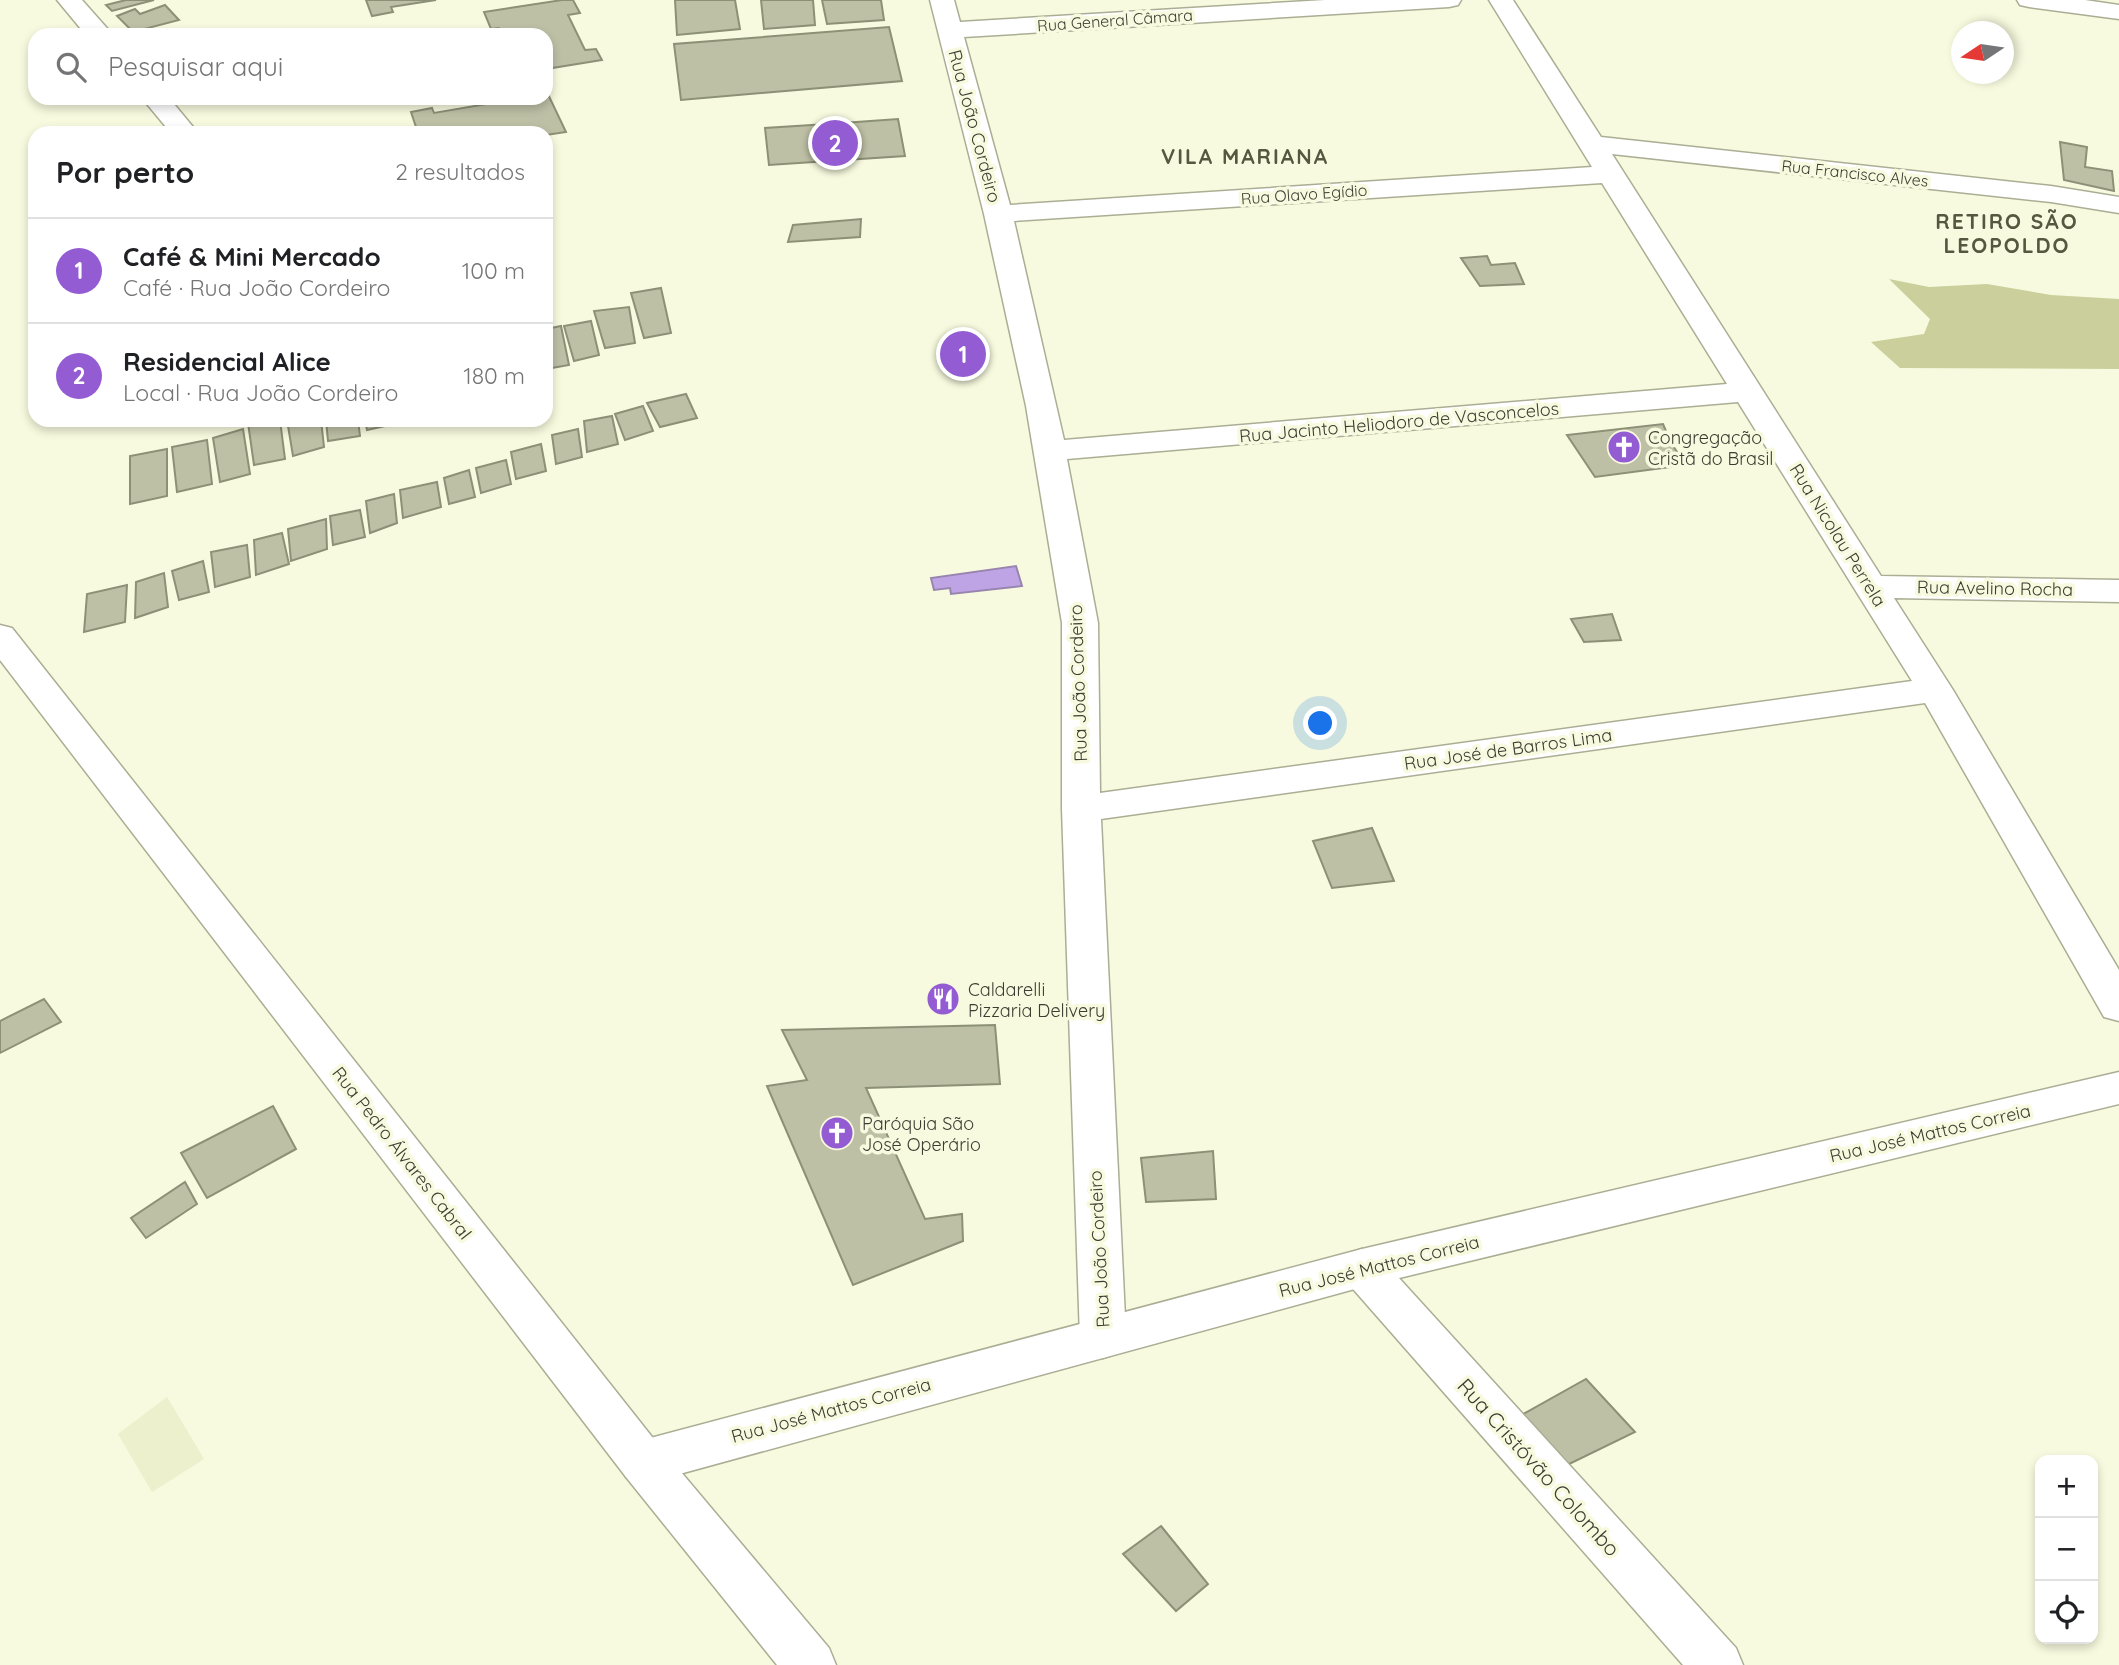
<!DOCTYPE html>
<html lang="pt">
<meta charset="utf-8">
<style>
body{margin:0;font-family:Quicksand,sans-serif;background:#f6f6f6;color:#202124}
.controls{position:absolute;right:21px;bottom:21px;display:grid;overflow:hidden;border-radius:14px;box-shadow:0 4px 10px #0003}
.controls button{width:63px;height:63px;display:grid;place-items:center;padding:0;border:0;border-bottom:2px solid #e0e0e0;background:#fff;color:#202124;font:35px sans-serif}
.compass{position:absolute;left:1951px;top:21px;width:63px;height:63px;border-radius:50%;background:#fff;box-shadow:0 4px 10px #0003;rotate:257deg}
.you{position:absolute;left:1321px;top:724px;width:24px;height:24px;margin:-18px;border:5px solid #fff;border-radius:50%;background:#1a73e8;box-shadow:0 0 0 10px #1a73e833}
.badge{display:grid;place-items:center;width:46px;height:46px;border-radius:50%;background:#945cd3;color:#fff;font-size:23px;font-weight:700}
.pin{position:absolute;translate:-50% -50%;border:4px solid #fff;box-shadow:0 2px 7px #0006}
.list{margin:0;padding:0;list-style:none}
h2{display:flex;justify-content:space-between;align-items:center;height:91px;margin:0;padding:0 28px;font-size:30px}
h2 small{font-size:23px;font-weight:400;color:#757577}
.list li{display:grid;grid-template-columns:46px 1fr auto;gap:21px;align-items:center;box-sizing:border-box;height:105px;padding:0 28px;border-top:2px solid #e0e0e0}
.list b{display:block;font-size:26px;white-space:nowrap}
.list p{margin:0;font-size:23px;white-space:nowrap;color:#757577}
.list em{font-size:23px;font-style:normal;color:#757577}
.icon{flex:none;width:38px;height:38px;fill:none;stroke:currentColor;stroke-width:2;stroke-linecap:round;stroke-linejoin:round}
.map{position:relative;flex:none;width:2119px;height:1665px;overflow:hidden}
.search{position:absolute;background:#fff;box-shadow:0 4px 10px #0003;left:28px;top:28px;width:525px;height:77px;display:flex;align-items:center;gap:18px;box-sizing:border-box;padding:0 24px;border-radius:21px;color:#757577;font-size:26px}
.panel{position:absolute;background:#fff;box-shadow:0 4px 10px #0003;left:28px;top:126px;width:525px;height:301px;border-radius:21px}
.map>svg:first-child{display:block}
.built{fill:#ecf0cd}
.green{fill:#cacf9b}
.water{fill:#bfa4e5;stroke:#9885af;stroke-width:2}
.building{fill:#bdc0a5;stroke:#8c9076;stroke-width:2}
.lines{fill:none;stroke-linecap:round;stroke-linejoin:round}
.minor-casing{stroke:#abae94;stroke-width:3}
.tertiary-casing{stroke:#abae94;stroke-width:3}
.secondary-casing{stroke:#abae94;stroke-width:3}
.minor{fill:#fff;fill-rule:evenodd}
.tertiary{fill:#fff;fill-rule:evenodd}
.secondary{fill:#fff;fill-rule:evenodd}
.labels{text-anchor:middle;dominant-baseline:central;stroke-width:7;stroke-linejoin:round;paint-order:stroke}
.far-street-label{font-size:16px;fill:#3c3d32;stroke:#f7fade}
.street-label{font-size:18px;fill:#3c3d32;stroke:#f7fade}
.poi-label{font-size:18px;fill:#3c3d32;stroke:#f7fade;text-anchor:start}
.far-district-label{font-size:21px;font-weight:bold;letter-spacing:2px;fill:#555840;stroke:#f7fade}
.near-street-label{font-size:21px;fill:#3c3d32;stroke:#f7fade}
</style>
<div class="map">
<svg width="2119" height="1665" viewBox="0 0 2119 1665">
<rect width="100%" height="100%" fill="#f7fade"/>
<polygon class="built" points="167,1397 204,1459 152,1492 118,1434"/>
<polygon class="green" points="1889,279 1929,287 1987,284 2051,295 2119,299 2119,369 1900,368 1871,342 1924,334 1930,319"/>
<polygon class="water" points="1016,566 1022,586 951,594 950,588 934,590 931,578"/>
<g class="building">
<polygon points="126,0 154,0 112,11 106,5"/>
<polygon points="366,0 436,0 391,7 393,12 372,16"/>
<polygon points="562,0 573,0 580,13 568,15 585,50 596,49 602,60 546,69 546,35 503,35 499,28 491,29 484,12"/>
<polygon points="675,0 735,0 740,29 677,35"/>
<polygon points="761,0 813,0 815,25 764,29"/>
<polygon points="822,0 881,0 884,20 827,24"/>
<polygon points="165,5 179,20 133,32 117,16 135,9 140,14"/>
<polygon points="889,27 902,81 681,100 674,44"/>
<polygon points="546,90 566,132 546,135 418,133 411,112 432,108 434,113 521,98 546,98"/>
<polygon points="898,119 905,156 769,165 765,128 827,124 828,131 844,130 843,123"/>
<polygon points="2060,142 2087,147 2085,167 2112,171 2114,191 2064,180"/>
<polygon points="861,219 860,237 788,242 793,225"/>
<polygon points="1487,256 1491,265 1515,263 1524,284 1480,286 1461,258"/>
<polygon points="661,288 671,333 644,338 631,293"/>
<polygon points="629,307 635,343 605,348 594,311"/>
<polygon points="591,321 599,355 574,361 564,326"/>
<polygon points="561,326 569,365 546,369 546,329"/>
<polygon points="686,394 697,418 660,427 647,403"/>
<polygon points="643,406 653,431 625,440 615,414"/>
<polygon points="612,416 618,444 587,452 584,421"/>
<polygon points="261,420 280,420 285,459 254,465 248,423"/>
<polygon points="287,420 321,420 324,447 293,456"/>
<polygon points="326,420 358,420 360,436 328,441"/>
<polygon points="365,420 393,420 394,424 367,430"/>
<polygon points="1663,424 1671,443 1686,465 1595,477 1567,435"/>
<polygon points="243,429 250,474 220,482 213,438"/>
<polygon points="578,429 582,457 556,464 552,435"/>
<polygon points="207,440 212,484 177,492 172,447"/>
<polygon points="541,444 546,471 516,479 511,452"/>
<polygon points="167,449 167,496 130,504 130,456"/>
<polygon points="506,460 511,484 481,493 476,468"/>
<polygon points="469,470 475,497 449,504 444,478"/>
<polygon points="437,482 441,507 403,518 400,490"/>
<polygon points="394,494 397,523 370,533 366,501"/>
<polygon points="360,510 365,537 333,545 330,516"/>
<polygon points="326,519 327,549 291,561 288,529"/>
<polygon points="282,533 289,564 256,575 254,540"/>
<polygon points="247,545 250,577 215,587 211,552"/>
<polygon points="203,561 209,592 179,600 172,571"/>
<polygon points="164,573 168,607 135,618 136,582"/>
<polygon points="127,585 125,622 84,632 87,594"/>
<polygon points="1612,614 1621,640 1584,642 1571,619"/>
<polygon points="1372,828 1394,881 1332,888 1313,841"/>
<polygon points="44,999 61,1022 0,1053 0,1021"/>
<polygon points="995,1025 1000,1084 866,1088 925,1219 962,1214 963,1241 853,1285 767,1086 807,1080 782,1030"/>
<polygon points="273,1106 296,1149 207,1198 181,1153"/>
<polygon points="1213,1151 1216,1199 1146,1202 1141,1158"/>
<polygon points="185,1182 197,1204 146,1238 131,1218"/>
<polygon points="1586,1379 1635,1432 1563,1467 1516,1418"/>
<polygon points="1161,1526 1208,1584 1176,1611 1123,1554"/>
</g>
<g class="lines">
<defs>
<g id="minor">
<polygon points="57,0 82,0 113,35 86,35"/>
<path d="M 930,0 L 954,0 L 960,22 L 1325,0 L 1461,0 L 1458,5 L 1449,7 L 964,37 L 1010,205 L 1592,167 L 1489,0 L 1513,0 L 1601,137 L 2051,186 L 2119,197 L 2119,213 L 2051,202 L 1612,154 L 1881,576 L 2119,580 L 2119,602 L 1894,598 L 1953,690 L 2119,970 L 2119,1021 L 2104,1017 L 1925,703 L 1101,819 L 1126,1338 L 1120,1352 L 1103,1358 L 1086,1352 L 1080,1338 L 1062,809 L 1062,623 L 1026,406 L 984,214 ZM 1602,183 L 1727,384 L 1064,440 L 1014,221 ZM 1738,402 L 1912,681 L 1100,793 L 1098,623 L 1067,459 Z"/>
<polygon points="2017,0 2085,0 2119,5 2119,19 2029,7 2020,5"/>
<polygon points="142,98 169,98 198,133 171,133"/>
<polygon points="1362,1249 1378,1255 1736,1648 1743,1665 1683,1665 1346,1281 1339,1268 1346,1255"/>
</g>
<polygon id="tertiary" points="2119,1072 2119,1104 1362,1287 643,1484 626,1477 619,1462 626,1447 643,1440 1362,1249"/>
<polygon id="secondary" points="0,625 12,628 660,1447 829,1648 836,1665 777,1665 626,1477 0,660"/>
</defs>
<use href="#minor" class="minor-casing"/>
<use href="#tertiary" class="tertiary-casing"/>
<use href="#secondary" class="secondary-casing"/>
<use href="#minor" class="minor"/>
<use href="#tertiary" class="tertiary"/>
<use href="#secondary" class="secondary"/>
</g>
<defs>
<symbol id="church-disc" viewBox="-11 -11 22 22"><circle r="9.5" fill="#945cd3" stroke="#f7fade"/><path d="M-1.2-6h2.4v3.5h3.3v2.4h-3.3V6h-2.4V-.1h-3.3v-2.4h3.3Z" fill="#fff"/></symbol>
<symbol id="restaurant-disc" viewBox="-11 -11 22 22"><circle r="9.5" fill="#945cd3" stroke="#f7fade"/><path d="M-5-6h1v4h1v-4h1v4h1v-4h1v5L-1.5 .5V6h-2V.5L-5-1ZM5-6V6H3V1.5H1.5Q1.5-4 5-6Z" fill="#fff"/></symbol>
</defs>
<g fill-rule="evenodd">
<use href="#church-disc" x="1605" y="428" width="38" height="38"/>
<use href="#restaurant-disc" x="924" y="980" width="38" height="38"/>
<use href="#church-disc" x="818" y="1114" width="38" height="38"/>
</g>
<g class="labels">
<g class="far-street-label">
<text transform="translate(1115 20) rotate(-4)">Rua General Câmara</text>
<text transform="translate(1855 173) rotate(6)">Rua Francisco Alves</text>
<text transform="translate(1304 194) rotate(-4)">Rua Olavo Egídio</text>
</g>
<g class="street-label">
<text transform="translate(975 126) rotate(75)">Rua João Cordeiro</text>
<text transform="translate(1399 422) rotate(-5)">Rua Jacinto Heliodoro de Vasconcelos</text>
<text transform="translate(1838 535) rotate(58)">Rua Nicolau Perrela</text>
<text transform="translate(1995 588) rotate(1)">Rua Avelino Rocha</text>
<text transform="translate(1078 683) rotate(-92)">Rua João Cordeiro</text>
<text transform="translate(1508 749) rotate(-8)">Rua José de Barros Lima</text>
<text transform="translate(1930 1133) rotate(-13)">Rua José Mattos Correia</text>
<text transform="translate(402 1153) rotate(52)">Rua Pedro Álvares Cabral</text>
<text transform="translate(1099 1249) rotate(-93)">Rua João Cordeiro</text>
<text transform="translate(1379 1266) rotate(-14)">Rua José Mattos Correia</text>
<text transform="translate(831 1410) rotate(-15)">Rua José Mattos Correia</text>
</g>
<g class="poi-label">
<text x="1648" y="437">Congregação<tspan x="1648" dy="21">Cristã do Brasil</tspan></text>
<text x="968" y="989">Caldarelli<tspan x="968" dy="21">Pizzaria Delivery</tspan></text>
<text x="862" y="1123">Paróquia São<tspan x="862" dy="21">José Operário</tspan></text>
</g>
<g class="far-district-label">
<text x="1245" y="156">VILA MARIANA</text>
<text x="2007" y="221">RETIRO SÃO<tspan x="2007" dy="24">LEOPOLDO</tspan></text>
</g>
<g class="near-street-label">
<text transform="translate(1539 1467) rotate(48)">Rua Cristóvão Colombo</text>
</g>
</g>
</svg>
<div class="controls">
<button>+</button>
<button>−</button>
<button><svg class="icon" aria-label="locate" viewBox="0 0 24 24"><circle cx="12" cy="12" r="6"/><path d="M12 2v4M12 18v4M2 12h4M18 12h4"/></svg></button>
</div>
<svg class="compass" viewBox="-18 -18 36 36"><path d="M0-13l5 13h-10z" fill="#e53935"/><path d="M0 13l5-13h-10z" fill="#757577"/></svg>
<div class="you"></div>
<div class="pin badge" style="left:963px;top:354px">1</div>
<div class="pin badge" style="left:835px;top:143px">2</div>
<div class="search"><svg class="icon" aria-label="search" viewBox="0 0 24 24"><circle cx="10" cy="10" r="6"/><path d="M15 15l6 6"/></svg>Pesquisar aqui</div>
<section class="panel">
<h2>Por perto<small>2 resultados</small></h2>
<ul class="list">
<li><span class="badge">1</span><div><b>Café &amp; Mini Mercado</b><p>Café · Rua João Cordeiro</p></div><em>100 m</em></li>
<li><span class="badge">2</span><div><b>Residencial Alice</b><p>Local · Rua João Cordeiro</p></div><em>180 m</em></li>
</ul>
</section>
</div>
